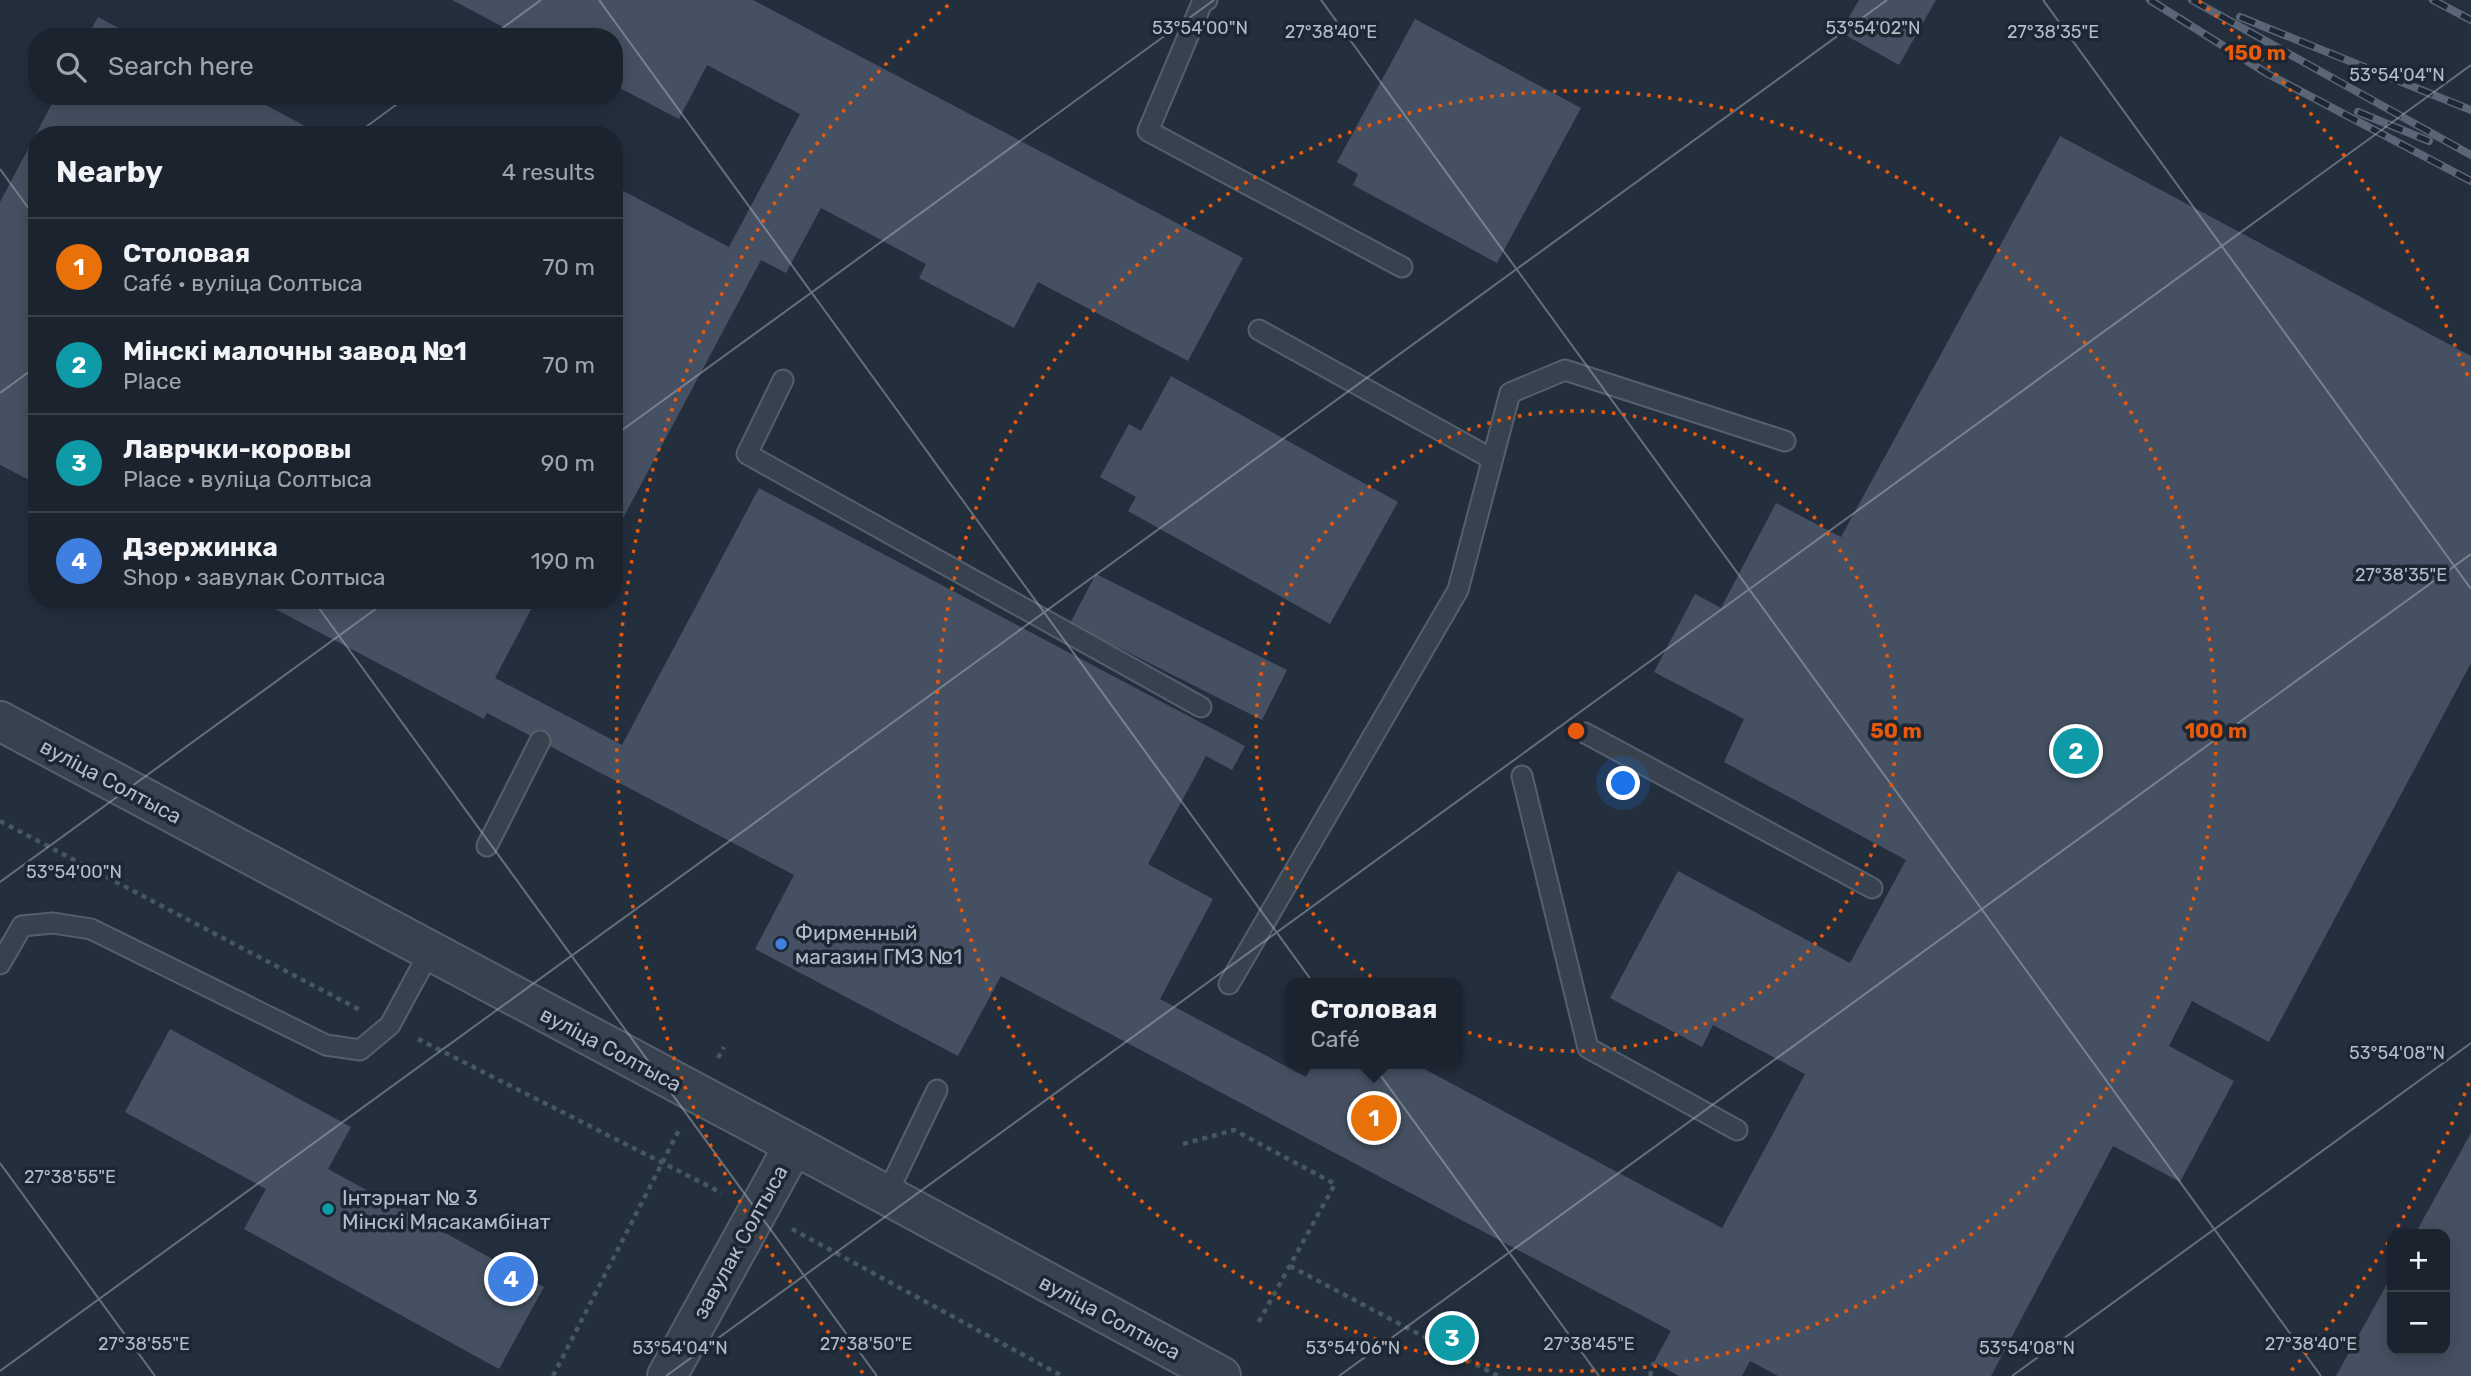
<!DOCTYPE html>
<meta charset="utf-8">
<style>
body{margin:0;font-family:Rubik,sans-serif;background:#242b36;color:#f1f3f6}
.controls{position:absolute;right:21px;bottom:21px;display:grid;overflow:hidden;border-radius:14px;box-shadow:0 4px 18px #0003}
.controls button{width:63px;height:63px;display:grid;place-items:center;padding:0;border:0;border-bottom:2px solid #39404a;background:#1b232e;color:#f1f3f6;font:35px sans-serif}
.you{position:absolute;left:1624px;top:784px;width:24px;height:24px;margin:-18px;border:5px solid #fff;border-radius:50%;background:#1a73e8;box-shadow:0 0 0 10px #1a73e833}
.badge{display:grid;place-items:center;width:46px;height:46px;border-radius:50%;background:#8ab4f8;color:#fff;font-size:23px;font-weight:700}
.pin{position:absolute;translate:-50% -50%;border:4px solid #fff;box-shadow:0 2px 7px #0006}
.popup{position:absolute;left:1285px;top:978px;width:178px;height:91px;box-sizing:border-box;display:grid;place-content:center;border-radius:14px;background:#1b232e;filter:drop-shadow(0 2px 5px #0005);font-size:23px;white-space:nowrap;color:#a0a4aa}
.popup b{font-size:26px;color:#f1f3f6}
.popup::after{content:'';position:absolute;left:50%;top:100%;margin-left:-14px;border:14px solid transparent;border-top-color:#1b232e}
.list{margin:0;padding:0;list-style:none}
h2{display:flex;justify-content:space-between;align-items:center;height:91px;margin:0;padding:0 28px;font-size:30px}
h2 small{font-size:23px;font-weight:400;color:#a0a4aa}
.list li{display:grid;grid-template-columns:46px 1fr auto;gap:21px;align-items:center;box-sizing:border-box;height:98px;padding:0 28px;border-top:2px solid #39404a}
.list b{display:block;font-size:26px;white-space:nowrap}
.list p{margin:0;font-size:23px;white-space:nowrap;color:#a0a4aa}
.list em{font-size:23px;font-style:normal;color:#a0a4aa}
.icon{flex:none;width:38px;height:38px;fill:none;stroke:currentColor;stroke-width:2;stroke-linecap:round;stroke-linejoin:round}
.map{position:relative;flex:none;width:2471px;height:1376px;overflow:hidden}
.search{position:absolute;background:#1b232e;box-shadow:0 4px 18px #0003;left:28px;top:28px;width:595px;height:77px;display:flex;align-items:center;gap:18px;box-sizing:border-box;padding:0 24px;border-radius:28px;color:#a0a4aa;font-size:26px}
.panel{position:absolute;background:#1b232e;box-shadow:0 4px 18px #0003;left:28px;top:126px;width:595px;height:483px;border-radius:28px}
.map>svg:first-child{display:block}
.building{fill:#455162}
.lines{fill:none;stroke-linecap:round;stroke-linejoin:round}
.service-casing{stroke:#565f6c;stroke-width:23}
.minor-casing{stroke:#565f6c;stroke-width:42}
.tertiary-casing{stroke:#565f6c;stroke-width:42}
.path{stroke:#44595c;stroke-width:4.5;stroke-dasharray:5 5;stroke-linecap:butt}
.service{stroke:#38414e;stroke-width:19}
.minor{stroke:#38414e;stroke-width:38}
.tertiary{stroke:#38414e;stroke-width:38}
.rail-casing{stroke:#5a6575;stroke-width:8}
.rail{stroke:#1d2633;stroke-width:5;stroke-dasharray:16;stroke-linecap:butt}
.ticks{fill:none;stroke:#b4bcc9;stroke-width:2;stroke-opacity:0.45}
.ring{fill:none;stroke:#e8590c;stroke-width:3.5;stroke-dasharray:3.5 7}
.shop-dot{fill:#3f7fe0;stroke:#1d2633;stroke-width:2.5}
.culture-dot{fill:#0f9aa8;stroke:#1d2633;stroke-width:2.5}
.labels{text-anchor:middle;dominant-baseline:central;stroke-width:7;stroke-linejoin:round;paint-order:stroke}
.street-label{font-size:21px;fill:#b4bcc9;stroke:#1d2633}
.poi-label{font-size:21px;fill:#b4bcc9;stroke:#1d2633;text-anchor:start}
.ticks-label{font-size:18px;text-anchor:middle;fill:#b4bcc9;stroke:#1d2633;stroke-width:7;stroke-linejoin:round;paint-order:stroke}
.centre{fill:#e8590c;stroke:#1d2633;stroke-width:3.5}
.ring-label{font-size:21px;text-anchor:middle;font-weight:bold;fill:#e8590c;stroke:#1d2633;stroke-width:7;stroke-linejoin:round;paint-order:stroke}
</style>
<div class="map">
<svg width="2471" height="1376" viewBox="0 0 2471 1376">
<rect width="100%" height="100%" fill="#242f3e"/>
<g class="building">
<polygon points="452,0 753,0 1243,258 1188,361 1038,282 1014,328 919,278 926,264 821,208 786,273 761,260 614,535 614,186 729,247 800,114 707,65 679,119 614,85 614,37 522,37"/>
<polygon points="1859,0 1936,0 1899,65 1840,32"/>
<polygon points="98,17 136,37 87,37"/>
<polygon points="1415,19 1581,108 1497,263 1353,185 1358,174 1337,162"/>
<polygon points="56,96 249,96 322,135 37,135 37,484 0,465 0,202"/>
<polygon points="2060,136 2471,356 2471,663 2269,1042 2192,1001 2169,1046 2234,1081 2180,1182 2113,1146 1991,1376 1778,1376 1750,1361 1742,1376 1679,1376 1654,1362 1671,1331 1001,976 958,1056 755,949 794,875 487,713 484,719 258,600 536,600 495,678 622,745 759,488 1245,746 1232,770 1206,756 1148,864 1213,899 1160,999 1306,1077 1313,1064 1415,1064 1722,1228 1805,1074 1713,1025 1702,1047 1610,998 1678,871 1850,963 1906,860 1724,762 1744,719 1654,672 1695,594 1721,608 1776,503 1841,537"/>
<polygon points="1171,376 1398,502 1330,624 1128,511 1136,497 1100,477 1129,424 1141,431"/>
<polygon points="1096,574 1287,670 1262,720 1070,623"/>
<polygon points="170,1029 351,1127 328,1169 544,1287 499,1369 244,1229 266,1189 125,1112"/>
<polygon points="2471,1133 2471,1376 2336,1376 2392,1275 2392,1350 2445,1350 2445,1234 2415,1234"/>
</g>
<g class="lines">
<defs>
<g id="service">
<polyline points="1207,0 1202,3 1148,131 1402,267"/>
<polyline points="1259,330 1492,459"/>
<polyline points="783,380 747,454 1201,707"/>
<polyline points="1585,733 1872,888"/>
<polyline points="1522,776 1588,1048 1737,1130"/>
<polyline points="487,846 540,741"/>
<polyline points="0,964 22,926 53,923 91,929 326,1045 360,1050 390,1025 430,951"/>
<polyline points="1229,984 1458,590 1510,393 1565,370 1785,441"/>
<polyline points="886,1196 937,1090"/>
</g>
<polyline id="minor" points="794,1145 1221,1376"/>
<polyline id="tertiary" points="0,721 794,1145 667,1376"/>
</defs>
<use href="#service" class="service-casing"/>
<use href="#minor" class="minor-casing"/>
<use href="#tertiary" class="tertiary-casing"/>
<g class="path">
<polyline points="0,821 360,1010"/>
<polyline points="418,1039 722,1193"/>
<polyline points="718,1058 724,1047"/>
<polyline points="1183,1144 1234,1130 1335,1184 1257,1325"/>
<polyline points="792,1229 1062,1376"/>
<polyline points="1290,1266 1498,1376"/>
<polyline points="553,1376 679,1130"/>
<polyline points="1650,1376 1654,1362"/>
</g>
<use href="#service" class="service"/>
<use href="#minor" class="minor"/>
<use href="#tertiary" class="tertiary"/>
<defs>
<g id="rail">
<polyline points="2150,0 2268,74 2471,181"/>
<polyline points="2192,0 2471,155"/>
<polyline points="2433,0 2471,20"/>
<polyline points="2240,17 2471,110"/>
<polyline points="2358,112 2429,141"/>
</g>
</defs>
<use href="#rail" class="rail-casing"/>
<use href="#rail" class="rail"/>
</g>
<path class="ticks" d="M 599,0 L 1599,1376M 1321,0 L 2321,1376M 2043,0 L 2471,589M 490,37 L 541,0M 355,135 L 408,96M 0,169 L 37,220M 0,393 L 37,366M 614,436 L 1214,0M 313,600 L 877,1376M 0,882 L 388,600M 0,1163 L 155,1376M 0,1371 L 1887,0M 666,1376 L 2471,65M 1339,1376 L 2471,554M 2012,1376 L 2471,1043"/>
<g class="ring">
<circle cx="1576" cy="731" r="320"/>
<circle cx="1576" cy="731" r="640"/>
<path d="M2469 1083A960 960 0 0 1 2289 1373M863 1373A960 960 0 0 1 953 1M2199 1A960 960 0 0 1 2469 379"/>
</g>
<circle class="shop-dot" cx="781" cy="944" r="7"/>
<circle class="culture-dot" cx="328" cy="1209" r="7"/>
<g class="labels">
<g class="street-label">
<text transform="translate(111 781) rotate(28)">вуліца Солтыса</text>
<text transform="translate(611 1049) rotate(28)">вуліца Солтыса</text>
<text transform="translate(740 1242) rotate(-61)">завулак Солтыса</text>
<text transform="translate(1110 1317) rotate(28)">вуліца Солтыса</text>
</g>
<g class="poi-label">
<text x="795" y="932">Фирменный<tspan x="795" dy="24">магазин ГМЗ №1</tspan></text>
<text x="342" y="1197">Інтэрнат № 3<tspan x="342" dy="24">Мінскі Мясакамбінат</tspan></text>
</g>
</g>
<g class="ticks-label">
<text x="1200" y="34">53°54'00"N</text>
<text x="1873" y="34">53°54'02"N</text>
<text x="1331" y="38">27°38'40"E</text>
<text x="2053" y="38">27°38'35"E</text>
<text x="2397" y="81">53°54'04"N</text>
<text x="2401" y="581">27°38'35"E</text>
<text x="74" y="878">53°54'00"N</text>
<text x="2397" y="1059">53°54'08"N</text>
<text x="70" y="1183">27°38'55"E</text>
<text x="144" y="1350">27°38'55"E</text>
<text x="866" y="1350">27°38'50"E</text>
<text x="1589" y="1350">27°38'45"E</text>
<text x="2311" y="1350">27°38'40"E</text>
<text x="680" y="1354">53°54'04"N</text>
<text x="1353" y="1354">53°54'06"N</text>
<text x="2027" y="1354">53°54'08"N</text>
</g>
<circle cx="1576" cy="731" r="10" class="centre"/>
<g class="ring-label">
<text x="2255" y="60">150 m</text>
<text x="1896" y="738">50 m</text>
<text x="2216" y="738">100 m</text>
</g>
</svg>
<div class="controls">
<button>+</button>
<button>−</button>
</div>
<div class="you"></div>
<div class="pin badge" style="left:1374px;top:1118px;background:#e8710a">1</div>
<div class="popup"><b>Столовая</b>Café</div>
<div class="pin badge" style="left:2076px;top:751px;background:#0f9aa8">2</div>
<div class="pin badge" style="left:1452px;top:1338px;background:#0f9aa8">3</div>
<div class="pin badge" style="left:511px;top:1279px;background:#3f7fe0">4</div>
<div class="search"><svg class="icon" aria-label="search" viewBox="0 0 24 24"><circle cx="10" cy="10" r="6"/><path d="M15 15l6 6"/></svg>Search here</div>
<section class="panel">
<h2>Nearby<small>4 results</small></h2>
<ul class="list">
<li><span class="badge" style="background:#e8710a">1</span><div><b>Столовая</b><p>Café · вуліца Солтыса</p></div><em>70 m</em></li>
<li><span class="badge" style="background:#0f9aa8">2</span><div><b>Мінскі малочны завод №1</b><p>Place</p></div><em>70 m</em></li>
<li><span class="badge" style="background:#0f9aa8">3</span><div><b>Лаврчки-коровы</b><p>Place · вуліца Солтыса</p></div><em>90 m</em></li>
<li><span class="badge" style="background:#3f7fe0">4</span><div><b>Дзержинка</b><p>Shop · завулак Солтыса</p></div><em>190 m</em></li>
</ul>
</section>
</div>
